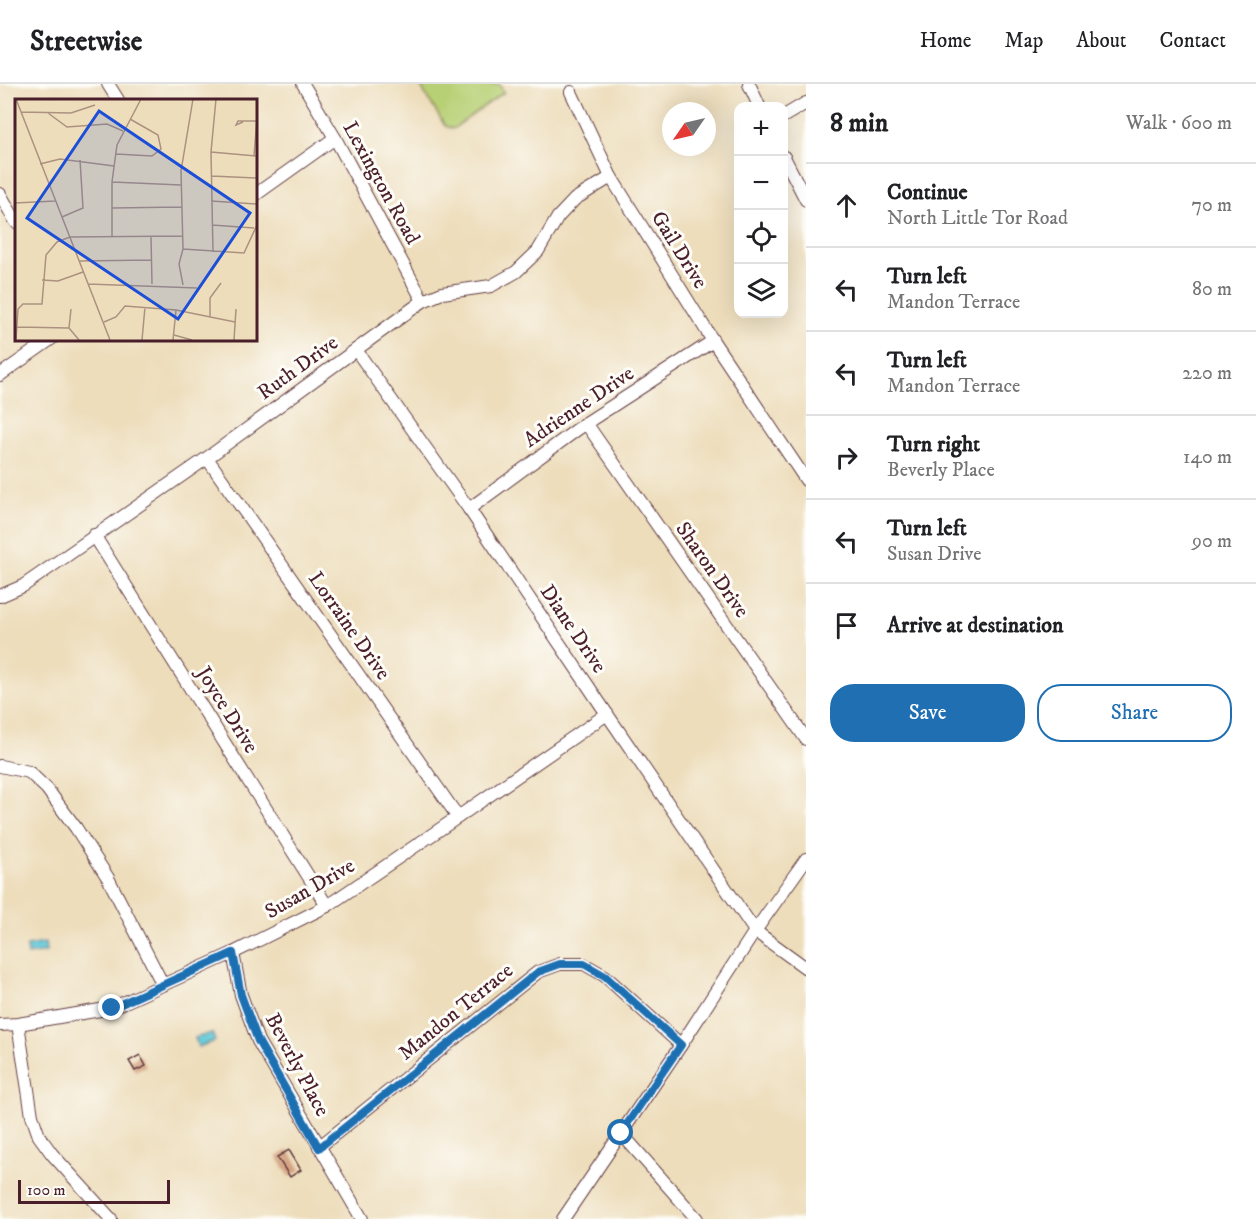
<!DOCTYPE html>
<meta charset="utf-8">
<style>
body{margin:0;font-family:"IM FELL DW Pica",serif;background:#f6f6f6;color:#202124}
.controls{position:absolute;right:18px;top:18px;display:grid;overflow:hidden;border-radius:12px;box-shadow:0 6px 24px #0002}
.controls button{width:54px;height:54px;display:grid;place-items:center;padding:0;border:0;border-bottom:2px solid #e0e0e0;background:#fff;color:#202124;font:30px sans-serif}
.compass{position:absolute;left:662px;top:18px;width:54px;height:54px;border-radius:50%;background:#fff;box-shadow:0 6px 24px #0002;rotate:236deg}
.scale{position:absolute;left:18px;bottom:15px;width:152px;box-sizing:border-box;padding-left:6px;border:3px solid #4a1f2b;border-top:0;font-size:16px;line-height:21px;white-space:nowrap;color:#4a1f2b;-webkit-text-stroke:4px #fdfcf7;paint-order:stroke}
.stop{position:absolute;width:18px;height:18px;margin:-14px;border:4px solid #1f6fb2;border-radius:50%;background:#fff}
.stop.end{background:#1f6fb2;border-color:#fff;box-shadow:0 2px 6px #0008}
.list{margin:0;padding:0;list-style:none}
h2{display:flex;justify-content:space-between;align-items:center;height:78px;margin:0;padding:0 24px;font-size:26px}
h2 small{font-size:20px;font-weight:400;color:#757577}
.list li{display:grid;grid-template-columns:39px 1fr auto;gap:18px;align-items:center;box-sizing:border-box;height:84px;padding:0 24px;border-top:2px solid #e0e0e0}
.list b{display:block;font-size:22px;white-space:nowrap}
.list p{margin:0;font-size:20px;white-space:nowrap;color:#757577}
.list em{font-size:20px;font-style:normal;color:#757577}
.actions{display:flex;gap:12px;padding:18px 24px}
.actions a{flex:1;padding:14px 0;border:2px solid #1f6fb2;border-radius:24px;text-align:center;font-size:21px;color:#1f6fb2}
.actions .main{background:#1f6fb2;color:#fff}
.icon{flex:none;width:33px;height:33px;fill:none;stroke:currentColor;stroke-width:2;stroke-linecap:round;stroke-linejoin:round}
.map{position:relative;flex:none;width:806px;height:1135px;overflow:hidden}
header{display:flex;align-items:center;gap:36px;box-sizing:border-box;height:84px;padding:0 30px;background:#fff;border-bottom:2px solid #e0e0e0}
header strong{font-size:28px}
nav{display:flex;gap:33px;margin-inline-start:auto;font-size:21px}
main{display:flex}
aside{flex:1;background:#fff}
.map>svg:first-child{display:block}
.green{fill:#b8d075;stroke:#817850;stroke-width:1.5}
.water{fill:#5bc6d5;stroke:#527280;stroke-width:1.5}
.building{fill:#d3a07f}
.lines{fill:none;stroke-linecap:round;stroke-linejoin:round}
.minor-casing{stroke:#623c41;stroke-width:14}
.minor{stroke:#fff;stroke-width:12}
.route{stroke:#1f6fb2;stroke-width:8}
.labels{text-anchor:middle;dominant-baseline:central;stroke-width:6;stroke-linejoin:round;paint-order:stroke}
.street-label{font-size:21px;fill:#4a1f2b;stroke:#fdfcf7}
.inset-road{fill:none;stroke:#ac9181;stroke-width:1.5}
.view{fill:#1d4ed8;fill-opacity:0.15;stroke:#1d4ed8;stroke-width:3}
.inset-edge{fill:none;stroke:#4a1f2b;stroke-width:3}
</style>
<header>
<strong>Streetwise</strong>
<nav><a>Home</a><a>Map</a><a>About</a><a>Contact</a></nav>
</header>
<main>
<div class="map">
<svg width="806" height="1135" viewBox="0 0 806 1135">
<rect width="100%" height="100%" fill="#fdfcf7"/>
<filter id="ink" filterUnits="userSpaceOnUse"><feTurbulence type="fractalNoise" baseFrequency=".0167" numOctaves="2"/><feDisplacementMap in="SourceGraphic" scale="12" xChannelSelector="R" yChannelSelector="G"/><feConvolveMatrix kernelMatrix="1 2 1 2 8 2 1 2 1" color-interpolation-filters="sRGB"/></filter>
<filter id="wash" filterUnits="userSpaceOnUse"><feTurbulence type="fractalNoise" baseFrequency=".008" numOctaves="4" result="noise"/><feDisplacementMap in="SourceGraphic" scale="24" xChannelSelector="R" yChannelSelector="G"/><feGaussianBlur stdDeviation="1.35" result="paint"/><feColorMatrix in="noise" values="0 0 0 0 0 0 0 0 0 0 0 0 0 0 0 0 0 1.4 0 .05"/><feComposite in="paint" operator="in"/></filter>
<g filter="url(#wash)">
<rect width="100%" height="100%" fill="#edddbb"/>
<polygon class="green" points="419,0 499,0 504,8 453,45 445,42"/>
<g class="water">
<polygon points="45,859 46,868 28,871 27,862"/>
<polygon points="212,949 215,957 198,963 195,954"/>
</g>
<g id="blocks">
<g class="building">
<polygon points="140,971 146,982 135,987 129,977"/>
<polygon points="289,1066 301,1086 290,1093 277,1073"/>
</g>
</g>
</g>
<g filter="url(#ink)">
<use href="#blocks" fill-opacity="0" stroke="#623c41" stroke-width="1.5"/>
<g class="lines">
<defs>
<g id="minor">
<polyline points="108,0 118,16"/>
<polyline points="303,0 335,54 423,217"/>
<polyline points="749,0 759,22"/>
<polyline points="571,8 611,93 713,257 806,396"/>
<polyline points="784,32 806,19"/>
<polyline points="784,73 806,116"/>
<polyline points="0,110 16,138"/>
<polyline points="255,111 335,54"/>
<polyline points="356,266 469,425 607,630 755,847 806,884"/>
<polyline points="0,291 51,255"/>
<polyline points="586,339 806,655"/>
<polyline points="207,374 458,733"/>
<polyline points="469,425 586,339 713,257"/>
<polyline points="94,451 327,822"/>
<polyline points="0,512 23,502 207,374 423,217 442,209 491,202 516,188 538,167 558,133 575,115 611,93"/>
<polyline points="0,682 29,688 47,705 76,744 108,794 163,901"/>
<polyline points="233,869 241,911 258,957 362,1135"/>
<polyline points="18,940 32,1032 39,1052 52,1070 111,1135"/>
<polyline points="0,941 18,940 112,924 233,869 327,822 458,733 607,630"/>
<polyline points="621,1049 697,1135"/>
<polyline points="319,1063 538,888 560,880 584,880 605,892 681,961"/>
<polyline points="563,1135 681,961 755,847 806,775"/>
</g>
</defs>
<use href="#minor" class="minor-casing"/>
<use href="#minor" class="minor"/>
</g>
</g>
<g class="lines" filter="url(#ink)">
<polyline class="route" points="112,924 233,869 241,911 258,957 319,1064 538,888 560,880 584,880 605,892 681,961 621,1049"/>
</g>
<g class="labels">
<g class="street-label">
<text transform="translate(381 99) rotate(61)">Lexington Road</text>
<text transform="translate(679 166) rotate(58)">Gail Drive</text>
<text transform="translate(298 284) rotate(-36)">Ruth Drive</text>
<text transform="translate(579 323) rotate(-34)">Adrienne Drive</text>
<text transform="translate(712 486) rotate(55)">Sharon Drive</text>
<text transform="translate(349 542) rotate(55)">Lorraine Drive</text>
<text transform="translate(573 545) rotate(56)">Diane Drive</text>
<text transform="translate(227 626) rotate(58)">Joyce Drive</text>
<text transform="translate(310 805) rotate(-30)">Susan Drive</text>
<text transform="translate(456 928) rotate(-39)">Mandon Terrace</text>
<text transform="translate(297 981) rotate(62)">Beverly Place</text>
</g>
</g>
<g transform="translate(15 15)">
<rect width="242" height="242" fill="#edddbb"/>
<path class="inset-road" d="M 1,0 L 95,241M 6,13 L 56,14 L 80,6M 33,14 L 52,28 L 92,25 L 108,32M 228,23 L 221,26 L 223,22 L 241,22M 196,53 L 242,57M 101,55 L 137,57 L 146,50 L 143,36 L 115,20M 239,57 L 242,19M 25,65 L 45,60 L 99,67M 196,77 L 242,79M 97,83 L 166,86M 196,102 L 242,105M 0,104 L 40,102M 97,109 L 167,108M 47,118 L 68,109 L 65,61M 197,126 L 239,129M 97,138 L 97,83 L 102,46 L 126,0M 136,138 L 137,185M 168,150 L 229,154 L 242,126M 198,153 L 196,53 L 201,0M 64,162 L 137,161M 27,181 L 43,182 L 68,173M 73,185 L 182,189M 168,186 L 164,165 L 168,150 L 166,72 L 178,0M 195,218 L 195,199 L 206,184M 89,223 L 101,218 L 110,207 L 161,211 L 220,223M 2,228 L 54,229 L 64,241M 54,229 L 56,210M 159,236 L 177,241M 1,241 L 3,210 L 8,205 L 27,205 L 31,156 L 42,143 L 55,138 L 168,137M 127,241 L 130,208M 158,241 L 161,211M 219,241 L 221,210"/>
<path class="view" d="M 84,12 L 235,114 L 163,220 L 12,119 Z"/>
<rect width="242" height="242" class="inset-edge"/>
</g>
</svg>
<div class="controls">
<button>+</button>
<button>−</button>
<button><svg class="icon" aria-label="locate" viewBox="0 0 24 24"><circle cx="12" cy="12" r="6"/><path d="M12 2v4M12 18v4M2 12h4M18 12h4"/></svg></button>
<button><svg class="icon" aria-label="layers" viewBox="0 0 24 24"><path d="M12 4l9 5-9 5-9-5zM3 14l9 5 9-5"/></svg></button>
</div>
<svg class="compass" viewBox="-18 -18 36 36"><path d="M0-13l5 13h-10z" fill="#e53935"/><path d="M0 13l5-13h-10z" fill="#757577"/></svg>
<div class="scale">100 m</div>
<div class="stop" style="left:621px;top:1049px"></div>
<div class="stop end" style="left:112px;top:924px"></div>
</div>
<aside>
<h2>8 min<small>Walk · 600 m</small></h2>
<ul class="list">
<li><svg class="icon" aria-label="ahead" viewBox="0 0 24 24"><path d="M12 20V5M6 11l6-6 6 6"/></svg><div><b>Continue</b><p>North Little Tor Road</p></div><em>70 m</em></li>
<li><svg class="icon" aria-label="left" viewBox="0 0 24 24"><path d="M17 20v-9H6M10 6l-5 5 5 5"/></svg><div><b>Turn left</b><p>Mandon Terrace</p></div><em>80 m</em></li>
<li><svg class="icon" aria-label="left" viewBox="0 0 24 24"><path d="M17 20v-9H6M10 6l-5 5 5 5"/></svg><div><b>Turn left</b><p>Mandon Terrace</p></div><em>220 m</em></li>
<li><svg class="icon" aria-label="right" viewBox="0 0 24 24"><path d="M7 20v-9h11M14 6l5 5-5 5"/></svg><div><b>Turn right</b><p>Beverly Place</p></div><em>140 m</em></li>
<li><svg class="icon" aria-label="left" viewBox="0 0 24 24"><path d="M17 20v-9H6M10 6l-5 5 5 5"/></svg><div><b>Turn left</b><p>Susan Drive</p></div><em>90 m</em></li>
<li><svg class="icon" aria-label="arrive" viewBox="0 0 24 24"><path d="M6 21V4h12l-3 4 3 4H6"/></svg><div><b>Arrive at destination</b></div></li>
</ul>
<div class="actions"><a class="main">Save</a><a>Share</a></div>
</aside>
</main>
